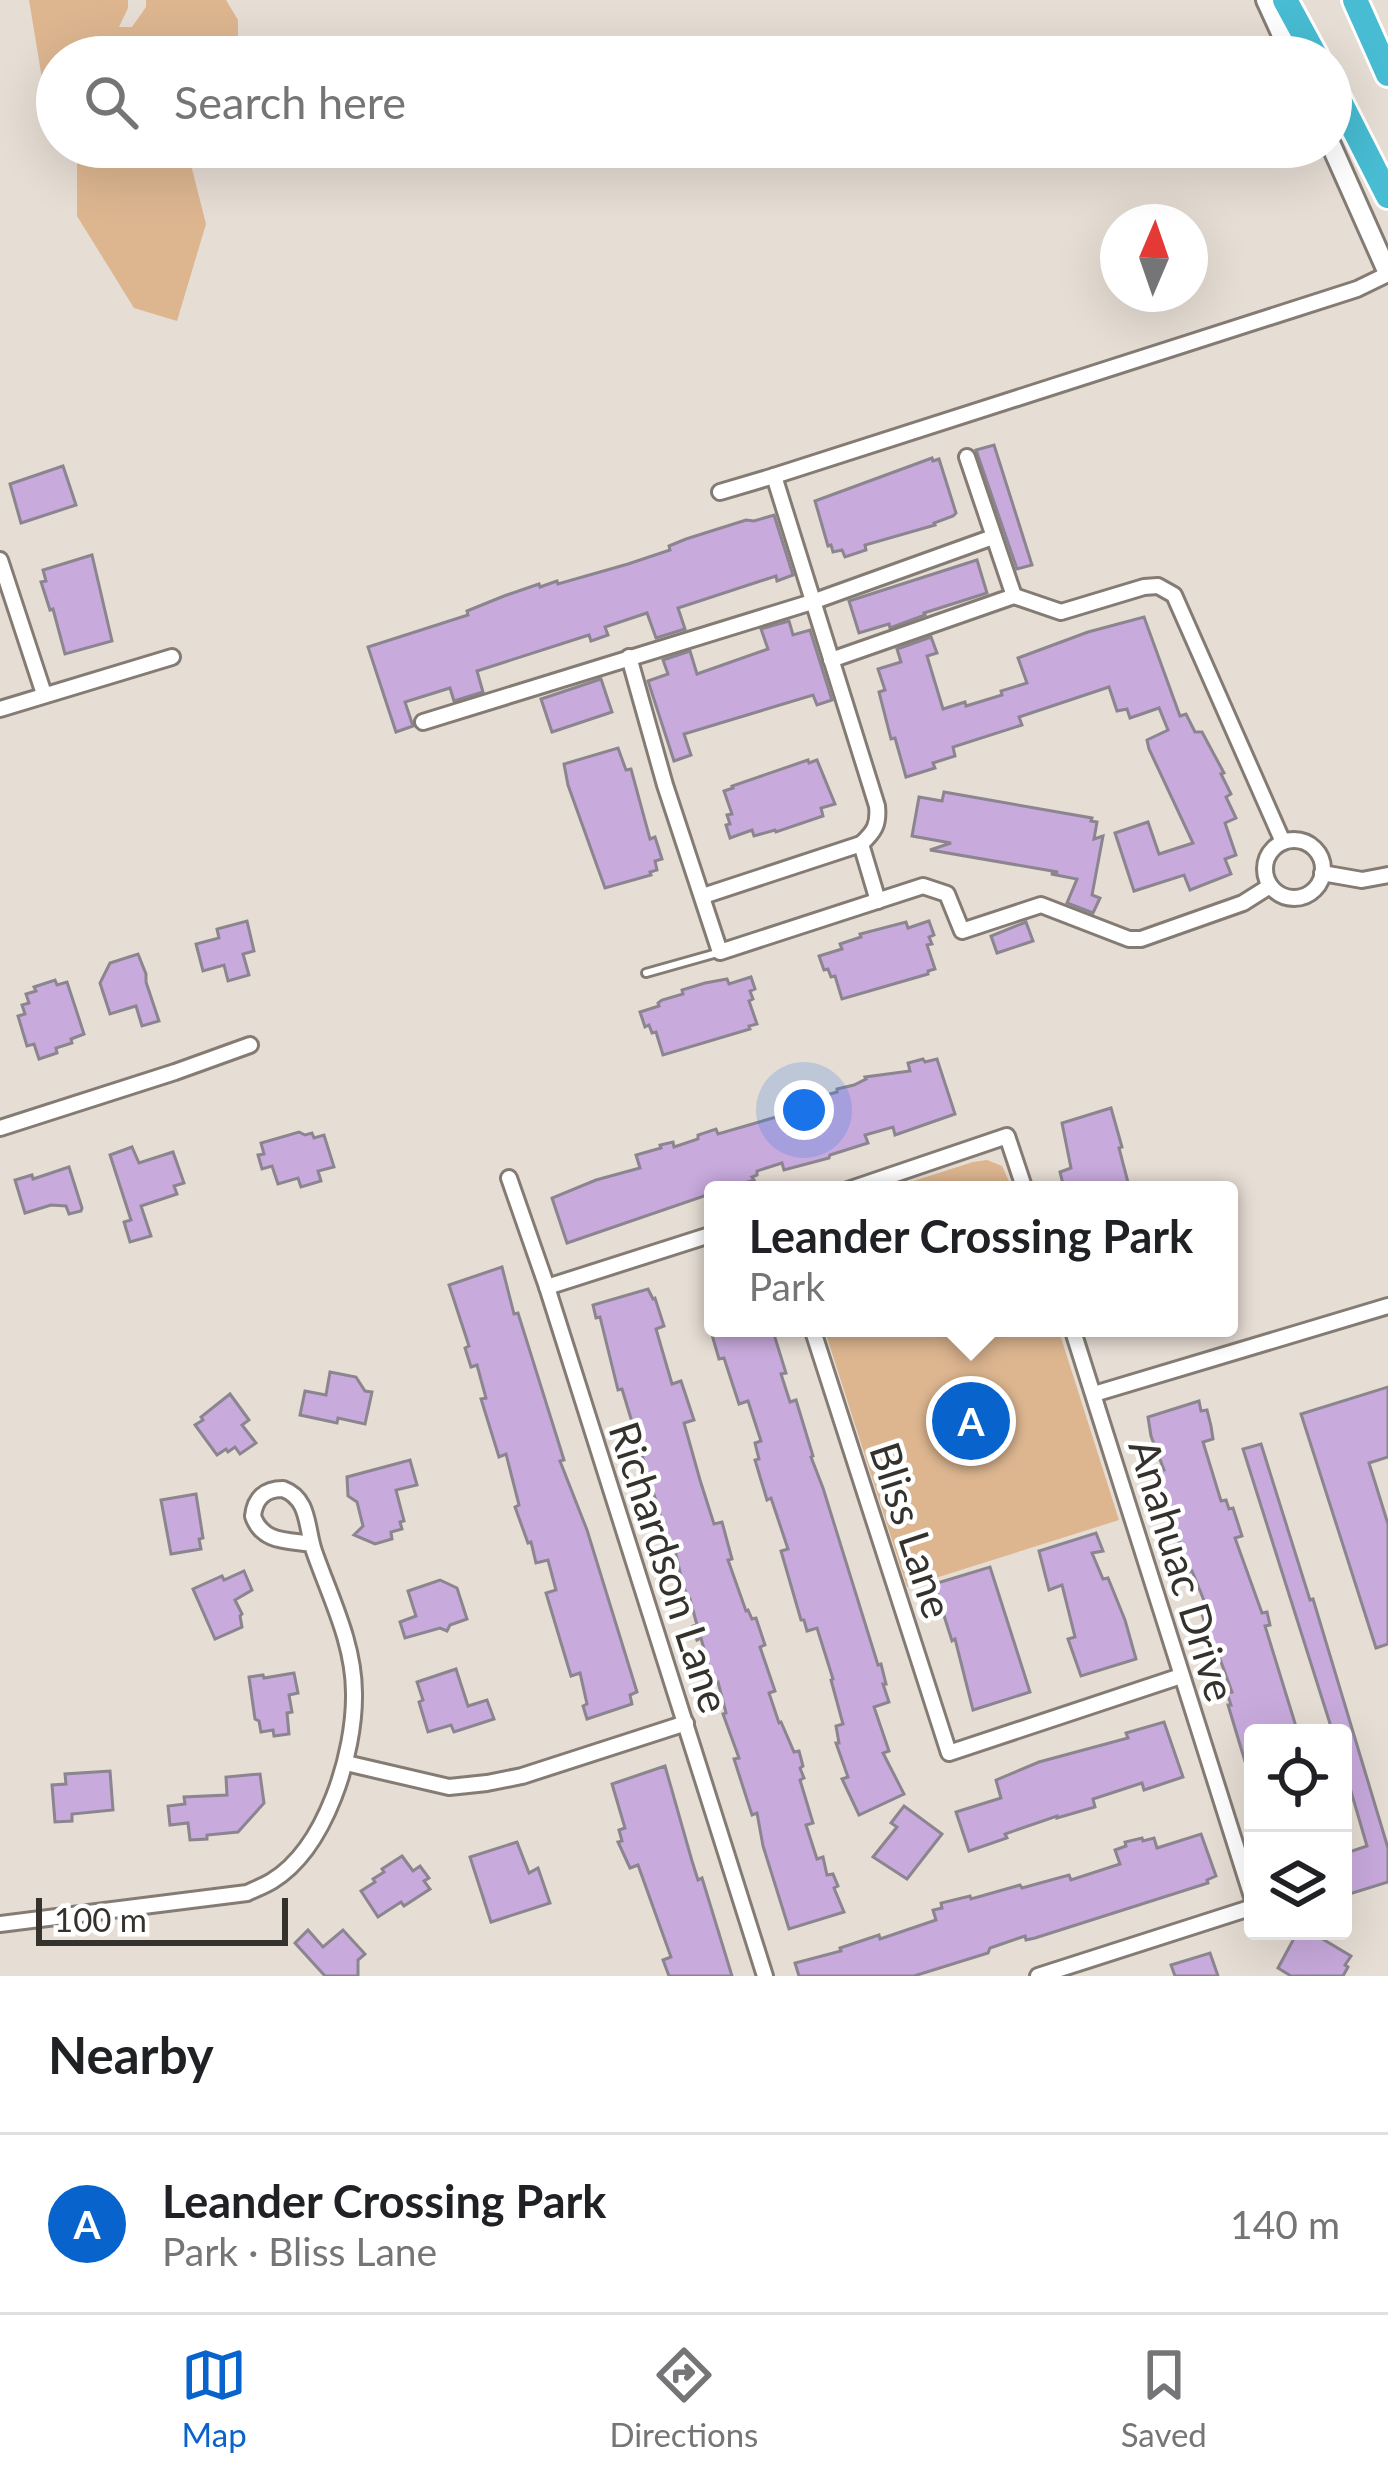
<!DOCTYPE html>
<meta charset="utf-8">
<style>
body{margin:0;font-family:Lato,sans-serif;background:#f6f6f6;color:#202124}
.controls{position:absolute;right:36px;bottom:36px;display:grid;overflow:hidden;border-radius:12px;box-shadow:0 12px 48px #0002}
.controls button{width:108px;height:108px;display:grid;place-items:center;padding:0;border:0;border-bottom:3px solid #e0e0e0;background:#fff;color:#202124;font:60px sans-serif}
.compass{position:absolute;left:1100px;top:204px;width:108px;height:108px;border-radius:50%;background:#fff;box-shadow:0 12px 48px #0002;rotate:2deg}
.scale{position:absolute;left:36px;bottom:30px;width:252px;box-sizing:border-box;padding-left:12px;border:6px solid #35322e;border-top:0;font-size:33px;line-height:42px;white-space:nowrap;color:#35322e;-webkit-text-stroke:9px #fff;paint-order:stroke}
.you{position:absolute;left:804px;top:1110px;width:42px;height:42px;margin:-30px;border:9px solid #fff;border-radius:50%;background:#1a73e8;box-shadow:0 0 0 18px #1a73e833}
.badge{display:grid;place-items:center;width:78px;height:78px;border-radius:50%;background:#0863cc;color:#fff;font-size:39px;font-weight:700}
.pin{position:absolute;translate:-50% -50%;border:6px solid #fff;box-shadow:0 3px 12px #0006}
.popup{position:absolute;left:704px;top:1181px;width:534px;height:156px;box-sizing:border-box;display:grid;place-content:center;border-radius:12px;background:#fff;filter:drop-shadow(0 3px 9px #0005);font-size:39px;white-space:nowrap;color:#757577}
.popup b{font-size:45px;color:#202124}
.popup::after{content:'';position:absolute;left:50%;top:100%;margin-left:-24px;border:24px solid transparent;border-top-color:#fff}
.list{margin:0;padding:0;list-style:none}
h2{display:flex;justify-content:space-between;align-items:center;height:156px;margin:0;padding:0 48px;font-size:51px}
h2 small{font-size:39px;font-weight:400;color:#757577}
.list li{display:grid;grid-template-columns:78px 1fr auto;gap:36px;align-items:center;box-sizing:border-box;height:180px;padding:0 48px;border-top:3px solid #e0e0e0}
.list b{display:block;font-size:45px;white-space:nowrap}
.list p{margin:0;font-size:39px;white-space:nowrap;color:#757577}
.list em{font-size:39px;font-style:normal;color:#757577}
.icon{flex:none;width:66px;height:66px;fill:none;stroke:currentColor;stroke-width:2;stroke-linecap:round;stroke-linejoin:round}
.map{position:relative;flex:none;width:1388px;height:1976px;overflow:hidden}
.search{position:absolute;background:#fff;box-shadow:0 12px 48px #0002;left:36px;right:36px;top:36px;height:132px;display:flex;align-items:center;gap:30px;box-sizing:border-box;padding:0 42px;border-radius:66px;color:#757577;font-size:45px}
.sheet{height:336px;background:#fff}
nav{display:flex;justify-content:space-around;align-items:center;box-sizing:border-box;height:168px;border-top:3px solid #e0e0e0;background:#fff;font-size:33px;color:#757577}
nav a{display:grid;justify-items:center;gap:6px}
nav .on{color:#0863cc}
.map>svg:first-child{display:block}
.green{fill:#ddb690}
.building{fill:#c8aadd;stroke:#8b858f;stroke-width:3}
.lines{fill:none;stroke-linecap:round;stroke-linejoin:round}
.service-casing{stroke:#847c74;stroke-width:12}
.minor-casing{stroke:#847c74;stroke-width:20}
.secondary-casing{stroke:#847c74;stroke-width:24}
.motorway-casing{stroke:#fff;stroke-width:30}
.service{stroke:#fff;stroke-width:6}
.minor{stroke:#fff;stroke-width:14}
.secondary{stroke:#fff;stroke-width:18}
.motorway{stroke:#47bcd2;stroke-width:24}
.labels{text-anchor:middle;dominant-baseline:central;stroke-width:9;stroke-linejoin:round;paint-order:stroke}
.street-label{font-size:42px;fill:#35322e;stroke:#fff}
</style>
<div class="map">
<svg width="1388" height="1976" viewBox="0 0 1388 1976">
<rect width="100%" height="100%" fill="#e6ddd4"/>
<g class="green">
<polygon points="29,0 128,0 128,8 119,27 132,27 146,7 146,0 226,0 238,20 238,57 57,57 57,130 49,121"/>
<polygon points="73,147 192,147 191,165 206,224 177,321 134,308 77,216 77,152"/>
<polygon points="987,1160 1002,1166 1013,1190 900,1190 898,1186 973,1162"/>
<polygon points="824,1328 1058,1328 1119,1520 907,1587"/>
</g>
<g class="building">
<polygon points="994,445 1032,565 1017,569 976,450"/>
<polygon points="932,458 933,461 939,459 956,513 953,516 934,523 935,525 865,545 866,550 845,557 842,550 833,552 831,545 828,546 815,501"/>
<polygon points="63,466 76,505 21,523 10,484"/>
<polygon points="774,515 793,575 777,581 776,576 678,608 685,629 656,638 647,613 605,627 608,635 591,641 589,635 477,671 483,692 454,701 450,688 405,702 413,726 396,732 368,647 468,615 467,611 504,596 539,584 540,587 557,581 558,584 628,564 670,550 669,546 686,539 746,520 754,521"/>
<polygon points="92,555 112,641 65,654 53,609 50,610 41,582 46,581 43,570"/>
<polygon points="977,560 987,593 924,613 925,615 890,628 889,624 859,633 849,601"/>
<polygon points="1144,617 1180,716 1186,714 1195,732 1202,732 1224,773 1221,774 1231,794 1226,797 1236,818 1225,823 1236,855 1225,859 1231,874 1190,890 1184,875 1134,891 1115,833 1148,822 1159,854 1193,843 1149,749 1147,740 1168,730 1159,708 1130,718 1127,709 1117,711 1109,687 1019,717 1022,725 953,747 955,756 933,763 935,768 906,777 895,738 891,739 879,692 885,690 878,669 901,662 897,649 931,637 937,653 927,656 943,709 965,702 966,706 1002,695 1001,691 1027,683 1018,658 1088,632"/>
<polygon points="789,621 793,635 810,630 832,700 817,705 813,695 684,734 691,755 674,761 648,681 668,674 663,660 690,651 697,674 768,649 761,629"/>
<polygon points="601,679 612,712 552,732 541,699"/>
<polygon points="618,748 626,770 631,769 650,839 655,837 662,859 655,861 657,870 650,872 651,875 605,888 568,785 564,764"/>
<polygon points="808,760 809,763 817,760 835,804 821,808 823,816 776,832 775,830 754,836 752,830 730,838 726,825 730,824 727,815 732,814 724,791 733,788 732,786"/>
<polygon points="944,792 1092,818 1091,821 1097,822 1094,839 1103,836 1092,895 1100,898 1093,913 1067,903 1077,879 1051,874 1058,872 930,850 951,843 912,836 919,797 942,801"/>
<polygon points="247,921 254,951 243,954 249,975 228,981 224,965 203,971 196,944 219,938 217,929"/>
<polygon points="929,921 934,935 929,937 932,944 927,945 935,969 928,971 928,974 842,999 835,976 831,977 828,969 824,970 819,956 842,949 840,944 861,937 860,934 906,922 908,928"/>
<polygon points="1026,922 1033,941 997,953 991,936"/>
<polygon points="138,954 146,974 146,982 159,1021 142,1026 136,1006 110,1014 100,983 110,963"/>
<polygon points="751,977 755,989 750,991 753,999 749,1001 757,1024 749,1026 750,1029 663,1055 656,1032 652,1033 649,1025 645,1027 640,1012 659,1006 658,1003 662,1000 683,994 682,990 705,983 727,979 729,984"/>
<polygon points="55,980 57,985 67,982 84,1034 71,1039 72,1043 56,1048 57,1053 39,1059 34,1044 27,1046 18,1016 25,1014 22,1005 29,1003 26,994 36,991 34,987"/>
<polygon points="923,1059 925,1062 937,1059 955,1114 895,1135 893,1127 865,1135 868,1143 830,1155 829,1158 784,1170 782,1163 757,1171 757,1175 752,1177 754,1180 723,1190 713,1190 713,1193 567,1243 552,1198 596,1180 640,1168 636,1155 661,1148 660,1145 673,1142 674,1147 698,1139 698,1135 716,1129 718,1134 814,1106 812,1099 837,1092 837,1089 854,1085 866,1079 865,1077 910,1071 908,1063"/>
<polygon points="1111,1108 1122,1147 1119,1148 1130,1190 1064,1188 1060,1172 1071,1168 1062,1123"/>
<polygon points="299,1132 305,1135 312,1133 314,1138 324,1135 334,1167 318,1171 321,1181 301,1187 298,1178 278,1184 272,1166 262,1169 258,1155 264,1154 261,1143"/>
<polygon points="132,1147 139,1163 173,1152 184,1183 174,1186 177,1194 141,1206 151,1236 130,1242 124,1222 131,1220 110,1155"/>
<polygon points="69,1167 82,1208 81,1211 69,1214 66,1206 51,1205 25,1213 15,1180 32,1175 33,1179"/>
<polygon points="502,1267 514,1314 518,1313 564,1460 560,1461 587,1530 637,1692 630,1695 632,1704 587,1719 583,1706 587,1704 580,1673 571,1676 546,1593 556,1590 548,1560 536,1563 531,1542 528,1543 515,1507 519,1505 506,1454 499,1457 481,1399 486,1398 477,1365 471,1367 465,1348 469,1346 449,1285"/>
<polygon points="648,1289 653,1299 655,1298 664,1326 656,1329 672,1384 681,1381 694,1420 684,1423 700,1480 714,1524 722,1522 732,1559 728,1560 746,1611 748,1610 752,1619 756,1618 765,1645 760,1647 775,1691 769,1693 779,1723 781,1722 794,1752 799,1751 803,1766 800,1768 804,1778 800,1780 813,1823 806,1825 817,1859 823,1857 827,1875 833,1874 838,1886 834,1888 844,1912 789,1929 763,1846 757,1813 752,1815 734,1759 739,1758 723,1714 726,1713 718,1682 713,1683 701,1638 697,1640 693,1626 697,1625 690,1599 688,1600 682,1581 675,1550 672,1551 665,1531 622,1389 618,1390 600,1317 596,1318 593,1305"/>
<polygon points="710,1328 772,1328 786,1373 781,1374 790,1402 796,1400 813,1456 811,1457 823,1488 878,1665 881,1664 886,1684 883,1684 889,1702 874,1707 889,1751 883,1753 904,1794 859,1815 842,1779 848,1777 836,1743 839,1743 836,1726 843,1724 831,1680 833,1679 817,1628 807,1631 804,1620 801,1620 781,1551 788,1549 771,1498 767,1500 755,1460 759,1459 755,1443 761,1441 748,1401 739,1404 724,1358 719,1359"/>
<polygon points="330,1372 356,1377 365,1391 372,1392 365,1424 338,1418 337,1423 300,1415 305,1391 326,1395"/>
<polygon points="1388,1387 1388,1457 1369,1463 1388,1524 1388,1644 1376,1648 1301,1414"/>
<polygon points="230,1394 249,1420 242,1425 256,1443 240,1454 235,1447 228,1452 226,1449 217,1455 195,1425 203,1420 201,1417"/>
<polygon points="1199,1401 1201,1411 1207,1410 1211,1426 1213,1439 1203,1442 1221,1501 1226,1500 1229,1509 1233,1508 1242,1536 1235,1538 1262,1613 1267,1612 1270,1625 1265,1626 1298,1733 1253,1733 1253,1778 1250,1778 1228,1705 1231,1705 1227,1693 1232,1692 1220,1659 1218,1661 1211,1642 1199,1605 1205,1603 1192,1571 1189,1572 1156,1472 1164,1470 1151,1436 1148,1417"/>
<polygon points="1261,1444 1310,1600 1313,1599 1388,1848 1388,1882 1343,1896 1343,1854 1367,1846 1343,1764 1343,1733 1333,1733 1243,1449"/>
<polygon points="410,1460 417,1485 396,1490 404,1521 400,1522 402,1529 391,1532 392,1539 375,1544 354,1535 363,1526 357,1502 348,1496 347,1477"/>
<polygon points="196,1494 203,1538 199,1539 201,1549 171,1554 161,1500"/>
<polygon points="1096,1533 1103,1551 1092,1553 1103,1579 1108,1578 1125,1620 1136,1659 1081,1676 1068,1639 1075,1637 1062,1585 1049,1590 1039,1551"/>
<polygon points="990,1567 1030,1692 973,1710 955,1639 952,1641 934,1584"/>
<polygon points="244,1571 252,1590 235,1600 242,1614 240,1616 242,1627 215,1639 193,1589 222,1576 224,1580"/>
<polygon points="440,1580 457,1588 467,1619 450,1625 447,1631 440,1628 405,1638 400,1622 416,1616 408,1591"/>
<polygon points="456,1669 468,1706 487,1700 494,1719 454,1732 451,1725 428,1732 419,1702 423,1700 417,1682"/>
<polygon points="294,1673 298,1693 289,1695 292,1712 287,1713 289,1734 274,1736 273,1730 261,1732 259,1721 255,1719 249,1677 263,1675 264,1678"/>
<polygon points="1164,1722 1183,1777 1144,1790 1142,1783 1093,1799 1095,1807 1057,1818 1057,1816 1005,1834 1007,1838 969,1851 956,1812 1001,1798 996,1780 1039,1762 1128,1738 1126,1733"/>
<polygon points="665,1766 692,1861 698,1880 702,1878 732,1976 669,1976 663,1960 671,1957 638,1865 630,1868 618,1842 622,1841 619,1830 625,1828 612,1784"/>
<polygon points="110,1771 113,1810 72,1814 72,1821 55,1822 52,1785 66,1784 65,1774"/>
<polygon points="260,1774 264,1803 238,1832 207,1835 207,1839 190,1840 188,1823 170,1825 168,1806 185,1804 184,1797 227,1795 226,1777"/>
<polygon points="904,1806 942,1834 907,1879 873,1857 897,1827 891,1823"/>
<polygon points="1201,1834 1216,1876 1207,1880 1208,1883 1035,1938 1026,1940 1025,1936 990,1948 988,1953 914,1976 799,1976 795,1963 841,1951 840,1948 879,1935 880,1939 936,1920 933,1910 942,1908 941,1903 970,1896 971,1899 1020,1885 1022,1888 1069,1875 1071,1880 1120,1864 1115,1850 1126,1846 1125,1842 1142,1838 1143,1841 1154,1838 1157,1848"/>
<polygon points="517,1842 529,1873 538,1868 550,1903 491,1922 470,1857"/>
<polygon points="402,1856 413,1871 420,1866 429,1878 424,1881 430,1889 404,1906 401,1902 378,1917 361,1891 375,1882 373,1879 384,1872 382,1869"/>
<polygon points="308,1930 323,1947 343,1930 365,1954 358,1960 358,1976 325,1976 295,1943"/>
<polygon points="1298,1931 1309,1931 1351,1956 1345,1965 1348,1967 1343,1976 1291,1976 1278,1968"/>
<polygon points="1210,1953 1218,1976 1175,1976 1171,1965"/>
</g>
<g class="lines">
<defs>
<polyline id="service" points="646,973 717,953"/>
<g id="minor">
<polyline points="967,457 1014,596"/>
<polyline points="720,492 774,476"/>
<polyline points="0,560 44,694"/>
<polyline points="629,657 665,785 720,952 923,886 947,894 962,931 1041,905 1129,939 1141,939 1243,903 1270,886"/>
<polyline points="831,660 1014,596 1061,612 1144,587 1158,586 1174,595 1283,842"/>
<polyline points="0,709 172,657"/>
<polyline points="423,722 812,602 993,537"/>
<circle cx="1294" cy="869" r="29"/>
<path d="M 861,844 C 874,832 879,825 877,806 L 774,476 L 1357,289 L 1388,274"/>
<polyline points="1322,873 1362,880 1388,875"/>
<polyline points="703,896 861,844 878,901"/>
<polyline points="0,1128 175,1072 250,1045"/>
<polyline points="509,1178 547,1287 765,1976"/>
<polyline points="848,1190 1007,1136 1025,1190"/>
<polyline points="547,1287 713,1234"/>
<polyline points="812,1328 949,1753 1181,1676"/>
<polyline points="1072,1328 1253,1900"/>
<polyline points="1094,1394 1388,1306"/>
<polyline points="346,1763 449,1787 487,1783 522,1776 686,1723"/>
<path d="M 0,1924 L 247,1893 C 255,1889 264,1886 272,1881 C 326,1848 355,1753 354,1693 C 354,1643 330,1597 314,1551 C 306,1528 310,1499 283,1489 C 265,1489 255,1498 253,1516 C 262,1543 288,1540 312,1544"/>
<polyline points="1038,1976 1253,1907"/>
</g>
<g id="secondary">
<polyline points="1266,0 1292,57"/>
<polyline points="1331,145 1388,273"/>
</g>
<g id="motorway">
<polyline points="1285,0 1316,57"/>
<polyline points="1355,0 1388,74"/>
<polyline points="1331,84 1388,196"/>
</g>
</defs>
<use href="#service" class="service-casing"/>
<use href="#minor" class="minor-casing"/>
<use href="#secondary" class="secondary-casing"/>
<use href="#motorway" class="motorway-casing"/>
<use href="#service" class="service"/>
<use href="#minor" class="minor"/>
<use href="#secondary" class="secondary"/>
<use href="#motorway" class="motorway"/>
</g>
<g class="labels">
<g class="street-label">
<text transform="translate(912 1530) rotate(72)">Bliss Lane</text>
<text transform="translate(670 1567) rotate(72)">Richardson Lane</text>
<text transform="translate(1183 1570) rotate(73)">Anahuac Drive</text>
</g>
</g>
</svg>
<div class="controls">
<button><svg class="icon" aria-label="locate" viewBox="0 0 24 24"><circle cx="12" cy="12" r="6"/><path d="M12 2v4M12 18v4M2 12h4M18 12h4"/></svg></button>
<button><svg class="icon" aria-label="layers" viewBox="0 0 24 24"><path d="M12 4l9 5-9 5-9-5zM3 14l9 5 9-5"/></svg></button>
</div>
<svg class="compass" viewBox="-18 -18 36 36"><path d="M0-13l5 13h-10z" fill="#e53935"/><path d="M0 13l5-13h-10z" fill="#757577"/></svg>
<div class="scale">100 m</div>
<div class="you"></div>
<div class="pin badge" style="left:971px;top:1421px">A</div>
<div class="popup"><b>Leander Crossing Park</b>Park</div>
<div class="search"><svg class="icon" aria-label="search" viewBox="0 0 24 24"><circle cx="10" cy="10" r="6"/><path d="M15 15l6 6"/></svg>Search here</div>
</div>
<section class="sheet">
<h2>Nearby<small></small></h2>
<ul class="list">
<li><span class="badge">A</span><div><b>Leander Crossing Park</b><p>Park · Bliss Lane</p></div><em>140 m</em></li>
</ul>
</section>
<nav>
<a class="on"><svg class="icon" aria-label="map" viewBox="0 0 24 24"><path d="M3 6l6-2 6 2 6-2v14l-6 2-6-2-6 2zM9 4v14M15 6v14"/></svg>Map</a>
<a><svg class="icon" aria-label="directions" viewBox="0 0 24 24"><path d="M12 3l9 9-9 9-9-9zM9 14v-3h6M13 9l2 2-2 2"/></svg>Directions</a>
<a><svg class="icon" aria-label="saved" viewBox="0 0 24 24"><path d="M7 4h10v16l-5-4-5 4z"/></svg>Saved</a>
</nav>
